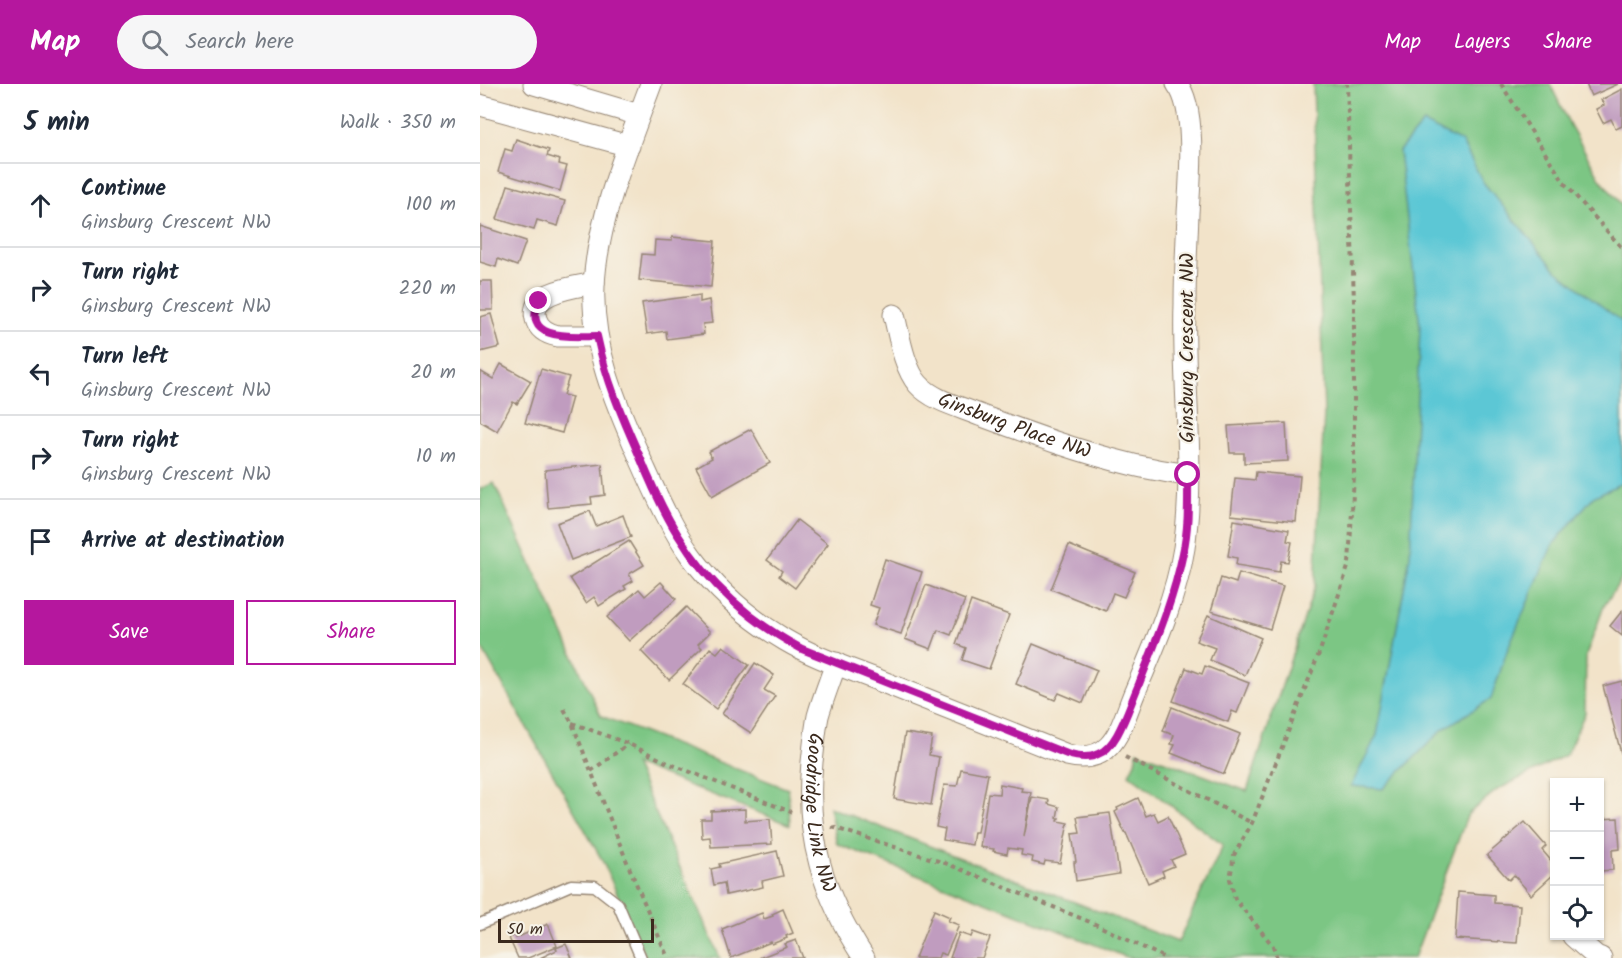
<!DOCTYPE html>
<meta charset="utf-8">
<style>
body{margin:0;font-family:Kalam,sans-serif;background:#f6f6f7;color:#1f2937}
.controls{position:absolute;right:18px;bottom:18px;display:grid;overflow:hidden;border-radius:0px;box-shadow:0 2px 4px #0004}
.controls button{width:54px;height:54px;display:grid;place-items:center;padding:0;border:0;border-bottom:2px solid #e0e1e3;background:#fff;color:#1f2937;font:30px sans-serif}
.scale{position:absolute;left:18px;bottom:15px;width:156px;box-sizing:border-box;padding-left:6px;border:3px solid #3b2a1e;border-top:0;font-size:16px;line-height:21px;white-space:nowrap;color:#3b2a1e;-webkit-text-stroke:4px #f7f3e8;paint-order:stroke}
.stop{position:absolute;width:18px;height:18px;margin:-14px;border:4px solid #b5179e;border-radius:50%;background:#fff}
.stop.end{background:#b5179e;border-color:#fff;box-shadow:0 2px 6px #0008}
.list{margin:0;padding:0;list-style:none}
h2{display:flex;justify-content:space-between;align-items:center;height:78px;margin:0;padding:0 24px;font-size:26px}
h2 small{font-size:20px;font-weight:400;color:#747a83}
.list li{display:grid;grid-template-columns:39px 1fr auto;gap:18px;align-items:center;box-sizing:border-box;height:84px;padding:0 24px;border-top:2px solid #e0e1e3}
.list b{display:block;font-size:22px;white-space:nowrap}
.list p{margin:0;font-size:20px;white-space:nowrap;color:#747a83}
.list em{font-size:20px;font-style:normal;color:#747a83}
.actions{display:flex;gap:12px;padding:18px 24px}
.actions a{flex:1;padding:14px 0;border:2px solid #b5179e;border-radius:0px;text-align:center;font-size:21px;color:#b5179e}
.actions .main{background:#b5179e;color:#fff}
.icon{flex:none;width:33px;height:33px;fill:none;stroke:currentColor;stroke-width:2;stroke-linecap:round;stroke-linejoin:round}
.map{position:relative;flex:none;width:1142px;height:874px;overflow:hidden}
header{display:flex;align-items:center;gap:36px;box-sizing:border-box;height:84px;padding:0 30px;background:#b5179e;color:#fff}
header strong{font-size:28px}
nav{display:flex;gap:33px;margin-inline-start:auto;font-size:21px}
.search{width:420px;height:54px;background:#f6f6f7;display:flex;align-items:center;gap:15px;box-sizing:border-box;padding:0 21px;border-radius:33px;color:#747a83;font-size:22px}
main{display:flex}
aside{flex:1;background:#fff}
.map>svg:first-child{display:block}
.green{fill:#7cc684;stroke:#5c7851;stroke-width:1.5}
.water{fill:#5cc7d5;stroke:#4c787a;stroke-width:1.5}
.building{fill:#c09cbf}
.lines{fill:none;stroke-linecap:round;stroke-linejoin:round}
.service-casing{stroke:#968674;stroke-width:13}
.minor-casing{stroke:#968674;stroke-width:23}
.path{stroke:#968674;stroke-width:4;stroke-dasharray:4.5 4.5;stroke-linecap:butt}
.service{stroke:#fff;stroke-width:10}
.minor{stroke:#fff;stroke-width:21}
.route{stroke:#b5179e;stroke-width:8}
.labels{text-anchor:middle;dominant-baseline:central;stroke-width:4.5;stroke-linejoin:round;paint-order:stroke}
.street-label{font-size:20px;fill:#3b2a1e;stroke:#f7f3e8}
</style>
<header>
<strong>Map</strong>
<div class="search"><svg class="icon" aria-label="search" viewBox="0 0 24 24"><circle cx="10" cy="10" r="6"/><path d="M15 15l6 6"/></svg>Search here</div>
<nav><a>Map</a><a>Layers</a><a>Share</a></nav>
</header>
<main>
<aside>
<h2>5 min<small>Walk · 350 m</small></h2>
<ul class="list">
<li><svg class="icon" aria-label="ahead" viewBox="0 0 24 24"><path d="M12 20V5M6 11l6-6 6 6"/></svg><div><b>Continue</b><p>Ginsburg Crescent NW</p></div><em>100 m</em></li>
<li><svg class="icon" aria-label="right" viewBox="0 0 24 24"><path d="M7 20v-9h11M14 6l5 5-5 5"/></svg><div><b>Turn right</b><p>Ginsburg Crescent NW</p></div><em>220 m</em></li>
<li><svg class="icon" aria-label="left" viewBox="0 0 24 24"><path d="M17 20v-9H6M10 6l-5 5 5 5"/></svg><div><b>Turn left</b><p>Ginsburg Crescent NW</p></div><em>20 m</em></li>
<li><svg class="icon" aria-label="right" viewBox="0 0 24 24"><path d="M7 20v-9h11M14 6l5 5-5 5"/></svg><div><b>Turn right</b><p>Ginsburg Crescent NW</p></div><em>10 m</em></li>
<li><svg class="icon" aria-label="arrive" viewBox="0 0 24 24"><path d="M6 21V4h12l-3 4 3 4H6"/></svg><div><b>Arrive at destination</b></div></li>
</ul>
<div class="actions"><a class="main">Save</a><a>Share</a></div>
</aside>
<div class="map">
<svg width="1142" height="874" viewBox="0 0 1142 874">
<rect width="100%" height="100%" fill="#f7f3e8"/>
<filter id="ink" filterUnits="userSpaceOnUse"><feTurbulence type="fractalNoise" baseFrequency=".0167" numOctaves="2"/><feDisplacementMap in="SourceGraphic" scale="12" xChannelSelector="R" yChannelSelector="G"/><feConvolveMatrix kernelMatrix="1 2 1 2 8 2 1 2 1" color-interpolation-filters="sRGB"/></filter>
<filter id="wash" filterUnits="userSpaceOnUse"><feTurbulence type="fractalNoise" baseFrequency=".008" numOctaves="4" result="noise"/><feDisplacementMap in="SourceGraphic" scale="24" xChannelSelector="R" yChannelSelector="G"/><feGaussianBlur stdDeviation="1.35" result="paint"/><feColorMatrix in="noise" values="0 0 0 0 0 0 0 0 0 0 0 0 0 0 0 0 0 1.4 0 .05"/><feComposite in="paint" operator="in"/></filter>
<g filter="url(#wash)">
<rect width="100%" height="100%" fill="#f2e3c9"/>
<g class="green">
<polygon points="833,0 1070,0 1090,41 1121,96 1142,121 1142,494 1124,522 1106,572 1105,629 1086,671 1017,706 988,730 934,874 649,874 357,760 349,723 698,858 743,761 649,690 655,678 657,667 767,707 835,502 844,329"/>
<polygon points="14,399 121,632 308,705 310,741 154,680 240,874 166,874 122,776 0,561 0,405"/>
</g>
<polygon class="water" points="943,39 982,58 1003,98 1076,186 1142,238 1142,399 1113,413 1072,462 1028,564 1011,615 963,645 903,705 871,702 897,651 930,472 940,243 919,67"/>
<g id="blocks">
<g class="building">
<polygon points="1106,0 1138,0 1111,12"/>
<polygon points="1142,5 1142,42 1136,45 1131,35 1123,39 1116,25 1124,21 1121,16"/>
<polygon points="36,55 69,66 67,72 80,76 79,80 87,82 80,107 18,88 25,65 32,67"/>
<polygon points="28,101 85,117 78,142 57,136 54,146 17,135"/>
<polygon points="0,142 46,157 37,182 18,175 16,183 0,178"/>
<polygon points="192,153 235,157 231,203 159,196 162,170 174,171 175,156 192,157"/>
<polygon points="0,197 12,197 13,226 0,226"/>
<polygon points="220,211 220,218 229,216 232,239 223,240 224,250 187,255 186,247 167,250 162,219"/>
<polygon points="11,230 20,263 0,268 0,233"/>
<polygon points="21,280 51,297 37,320 33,318 17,347 0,337 0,287 13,295"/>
<polygon points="61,285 89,293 83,311 92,313 82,349 45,339"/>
<polygon points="806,339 808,377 764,379 764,369 750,369 748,342"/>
<polygon points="271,345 290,379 232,412 216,383 232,374 228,368"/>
<polygon points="122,380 125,411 111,413 112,420 68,424 65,386"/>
<polygon points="776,388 820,392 816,438 751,431 755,394 775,396"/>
<polygon points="110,427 116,442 143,431 151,453 91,476 77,439"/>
<polygon points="317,436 348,460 315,504 299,492 302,487 287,476"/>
<polygon points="754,436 809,446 807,457 812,458 808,478 801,477 799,488 756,481 757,474 748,472"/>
<polygon points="149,457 164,481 149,490 153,497 144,502 146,505 119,522 114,513 106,519 90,494"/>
<polygon points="589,461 655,488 644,513 633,509 626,527 571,505"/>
<polygon points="405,475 442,488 421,550 393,541 399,524 390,521"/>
<polygon points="759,489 803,502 790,545 731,527 741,494 756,499"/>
<polygon points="181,498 196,515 149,557 127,533 159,505 165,512"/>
<polygon points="446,501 485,516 471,551 458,546 451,565 425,555"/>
<polygon points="491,517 529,531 509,585 482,576 486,564 476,560"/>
<polygon points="206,523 230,548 218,560 222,564 189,596 161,567"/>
<polygon points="1142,527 1142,552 1130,542"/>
<polygon points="728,531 781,554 765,591 730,576 735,564 716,557"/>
<polygon points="553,560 617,586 603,619 579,609 575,616 536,600"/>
<polygon points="243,562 269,581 236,625 203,600 230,564 237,569"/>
<polygon points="275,579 294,591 284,606 295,612 271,649 242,630"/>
<polygon points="725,582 769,599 757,629 752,627 748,638 693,617 706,584 722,590"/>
<polygon points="1142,597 1142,669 1141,669 1123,602"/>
<polygon points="692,623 760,650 744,690 691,669 695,661 691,660 694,651 683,647"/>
<polygon points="425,649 452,653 449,671 459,673 451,721 414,715"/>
<polygon points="481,685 508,690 497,748 494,748 492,761 463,756 465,745 456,743 464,701 477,702"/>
<polygon points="520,700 542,704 541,707 551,708 544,753 552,713 569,716 568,720 579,723 577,734 579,734 578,737 588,739 580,779 565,777 564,781 552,778 553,773 541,771 542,766 528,764 527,770 513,767 514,765 500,763 508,709 519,710"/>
<polygon points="658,714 666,732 674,729 678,737 688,732 705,770 691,776 694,782 682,787 684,792 668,799 646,749 645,749 635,728 638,726 637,724"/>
<polygon points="265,725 265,737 290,735 292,760 231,763 230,753 222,754 221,735 231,735 231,727"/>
<polygon points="630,729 639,790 596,797 594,778 596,778 592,750 600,749 597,733"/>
<polygon points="1138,734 1140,765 1132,766 1133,786 1120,787 1120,735"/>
<polygon points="1045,738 1066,762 1062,766 1074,780 1074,790 1051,811 1034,791 1029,796 1007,771"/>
<polygon points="297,767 303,792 282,797 283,803 246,811 244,799 234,801 231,785 240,783 239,780"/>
<polygon points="978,808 1014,811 1014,819 1040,821 1037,859 975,855"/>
<polygon points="303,825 313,849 306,852 307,854 292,860 291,858 251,874 242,845 282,829 284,835 293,832 292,830"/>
<polygon points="454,826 470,833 468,837 479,841 466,871 460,869 458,874 435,874"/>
<polygon points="68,840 77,862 48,874 38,874 29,854 35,851 36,854"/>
<polygon points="493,848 510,854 502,874 470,874 479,849 491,853"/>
<polygon points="316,856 323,874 279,874 307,863 305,860"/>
<polygon points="86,860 92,874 60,874 77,866 76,864"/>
</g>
</g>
</g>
<g filter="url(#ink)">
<use href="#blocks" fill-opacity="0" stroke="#968674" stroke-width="1.5"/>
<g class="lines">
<defs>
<polyline id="service" points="0,840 91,801 115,802 138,820 161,874"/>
<g id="minor">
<polyline points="54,0 159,31"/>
<path d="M 171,0 C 148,62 117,136 114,202 C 111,266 138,324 163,381 C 177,412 191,444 211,472 C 236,505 269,535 305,556 C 337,575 374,586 408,600 C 468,624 527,647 587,671 C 634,682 640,644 654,610 C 674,563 696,514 704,464 C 716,383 702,301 705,220 C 705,189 707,159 708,129 C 710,97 717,25 697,0"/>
<polyline points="0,21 149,62"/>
<path d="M 114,199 C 96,203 48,207 56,235 C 59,246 68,250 78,252 L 117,252"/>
<path id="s1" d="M 414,231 C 419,251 424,284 438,300 C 453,317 481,323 502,332 C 551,350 600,368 650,380 C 669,385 689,388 708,391"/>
<path id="s2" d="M 356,579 C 350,597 343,614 338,632 C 335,647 334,662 332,678 C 325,753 343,811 384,874"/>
<polyline points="1093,852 1116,872 1121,874"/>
</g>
</defs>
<use href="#service" class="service-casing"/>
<use href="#minor" class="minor-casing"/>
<g class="path">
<polyline points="1021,0 1085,100 1142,164"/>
<polyline points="84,625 92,639 149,783 188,874"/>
<polyline points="92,639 149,660 188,679 311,728"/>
<polyline points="645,673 772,739"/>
<polyline points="111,687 148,660"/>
<polyline points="352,743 465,779 615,840 685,874"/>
<polyline points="797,874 793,862 755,815 750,795 754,771 772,739 840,567 869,480 874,391 874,218 867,0"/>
</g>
<use href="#service" class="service"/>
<use href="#minor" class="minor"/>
</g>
</g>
<g class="lines" filter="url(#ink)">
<path class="route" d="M 59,217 C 41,258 94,252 117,252 C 126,295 142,333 160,373 C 171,400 183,427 198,451 C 227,499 272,539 322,565 L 587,670 C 597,673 609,675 618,670 C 627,667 633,658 637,651 C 646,635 652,616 659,600 C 676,557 694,514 703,469 C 709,443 708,417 708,391"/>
</g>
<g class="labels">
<g class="street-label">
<text transform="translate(708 264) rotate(-90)">Ginsburg Crescent NW</text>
<text stroke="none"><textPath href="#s1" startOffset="180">Ginsburg Place NW</textPath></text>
<text stroke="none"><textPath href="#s2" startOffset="154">Goodridge Link NW</textPath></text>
</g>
</g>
</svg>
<div class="controls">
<button>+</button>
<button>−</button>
<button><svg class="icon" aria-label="locate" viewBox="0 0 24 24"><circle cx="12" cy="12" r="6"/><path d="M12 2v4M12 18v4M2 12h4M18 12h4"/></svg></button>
</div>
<div class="scale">50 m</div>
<div class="stop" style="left:708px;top:391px"></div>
<div class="stop end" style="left:59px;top:217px"></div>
</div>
</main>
